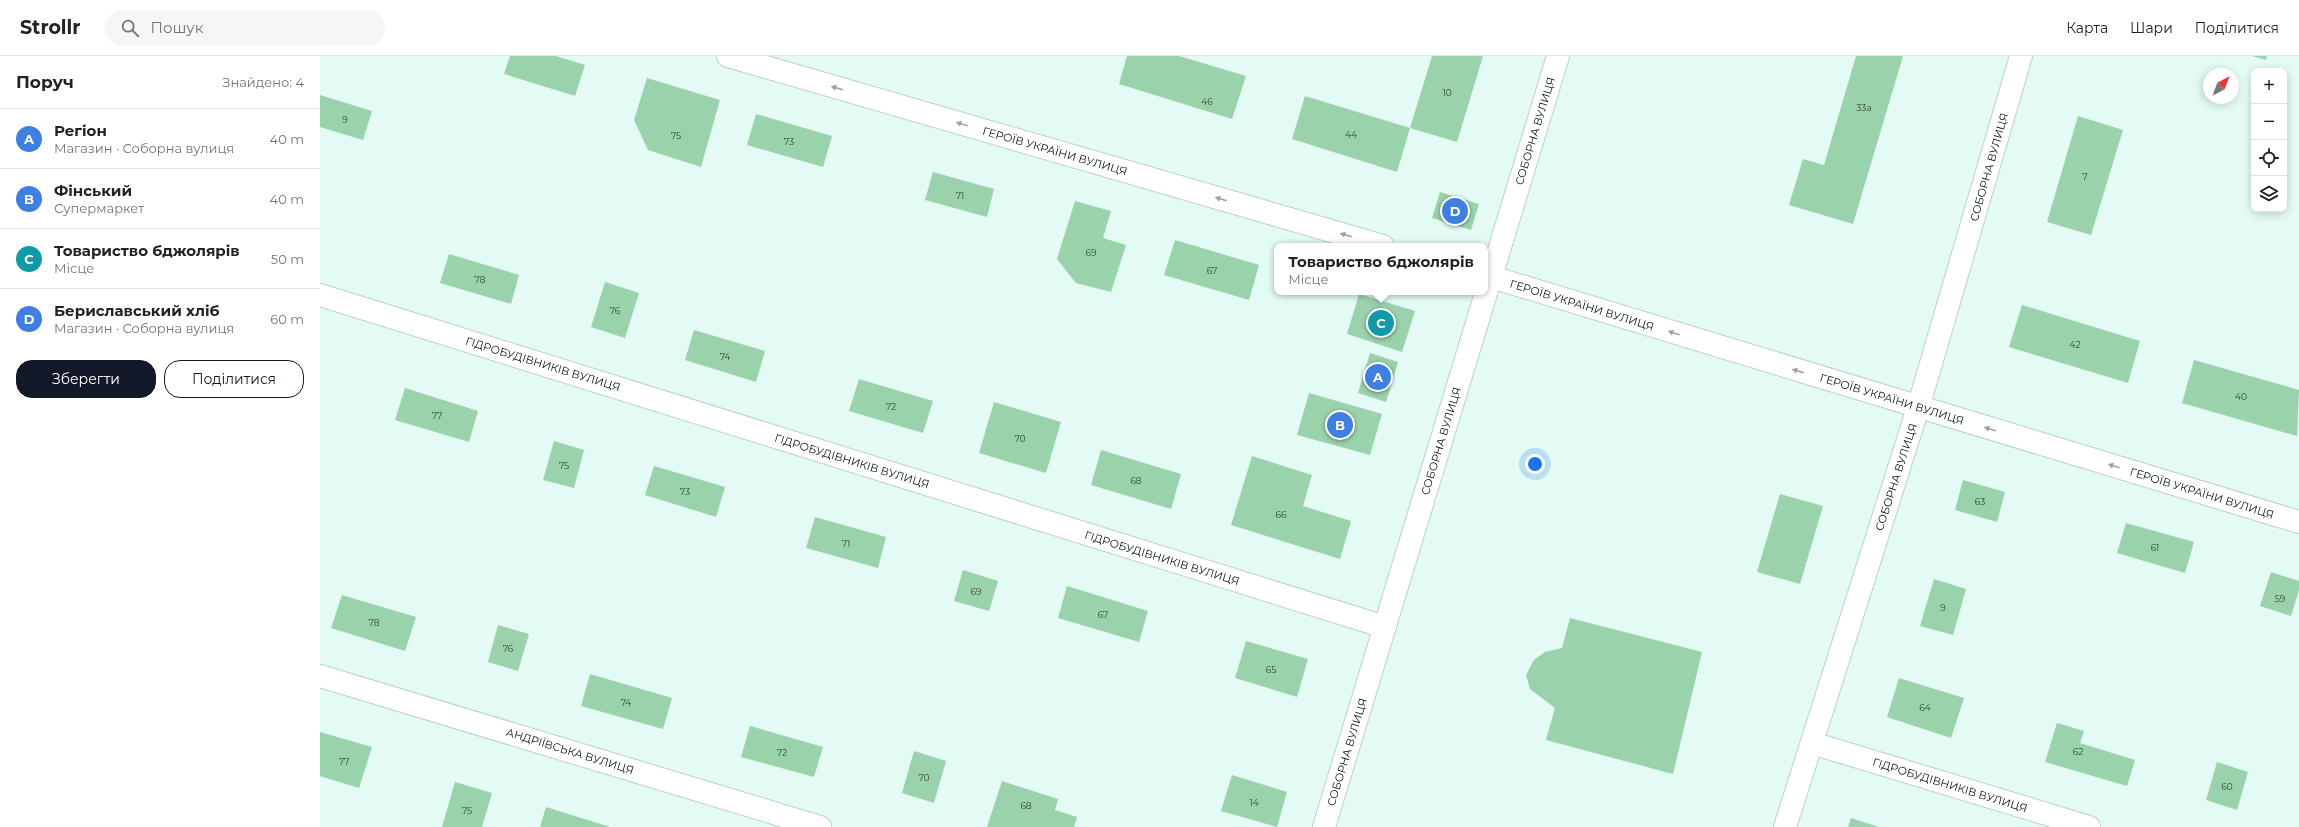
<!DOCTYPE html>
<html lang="uk">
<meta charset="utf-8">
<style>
body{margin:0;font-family:Montserrat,sans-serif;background:#f6f6f6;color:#222}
.controls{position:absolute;right:12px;top:12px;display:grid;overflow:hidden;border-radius:8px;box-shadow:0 2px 10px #0003}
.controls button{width:36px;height:36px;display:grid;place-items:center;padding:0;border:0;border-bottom:1px solid #e0e0e0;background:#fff;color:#222;font:20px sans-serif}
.compass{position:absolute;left:1883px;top:12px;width:36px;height:36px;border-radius:50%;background:#fff;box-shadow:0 2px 10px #0003;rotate:41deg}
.you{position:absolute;left:1215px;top:408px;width:14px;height:14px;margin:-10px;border:3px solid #fff;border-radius:50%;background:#1a73e8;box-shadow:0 0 0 6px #1a73e833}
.badge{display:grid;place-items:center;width:26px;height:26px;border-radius:50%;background:#111827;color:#fff;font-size:13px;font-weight:700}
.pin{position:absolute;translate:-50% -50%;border:2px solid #fff;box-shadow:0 1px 4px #0006}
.popup{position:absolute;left:954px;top:187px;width:214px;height:52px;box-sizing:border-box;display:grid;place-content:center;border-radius:8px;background:#fff;filter:drop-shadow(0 1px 3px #0005);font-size:13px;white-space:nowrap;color:#767676}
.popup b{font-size:15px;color:#222}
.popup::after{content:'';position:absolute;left:50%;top:100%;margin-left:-8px;border:8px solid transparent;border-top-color:#fff}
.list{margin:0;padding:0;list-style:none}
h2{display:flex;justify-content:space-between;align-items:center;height:52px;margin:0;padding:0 16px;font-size:17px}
h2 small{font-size:13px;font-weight:400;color:#767676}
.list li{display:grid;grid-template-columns:26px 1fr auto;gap:12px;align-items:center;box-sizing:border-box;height:60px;padding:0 16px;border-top:1px solid #e0e0e0}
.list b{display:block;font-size:15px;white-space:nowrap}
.list p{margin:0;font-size:13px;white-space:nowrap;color:#767676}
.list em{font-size:13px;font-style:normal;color:#767676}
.actions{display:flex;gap:8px;padding:12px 16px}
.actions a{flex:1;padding:9px 0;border:1px solid #111827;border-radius:16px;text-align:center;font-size:14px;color:#111827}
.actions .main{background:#111827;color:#fff}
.icon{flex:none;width:22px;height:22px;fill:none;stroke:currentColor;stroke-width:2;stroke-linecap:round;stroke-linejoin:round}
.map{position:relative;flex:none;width:1979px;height:771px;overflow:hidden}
header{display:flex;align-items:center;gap:24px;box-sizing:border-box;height:56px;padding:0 20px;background:#fff;border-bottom:1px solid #e0e0e0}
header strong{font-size:19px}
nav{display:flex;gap:22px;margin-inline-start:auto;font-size:14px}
.search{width:280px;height:36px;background:#f6f6f6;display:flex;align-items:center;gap:10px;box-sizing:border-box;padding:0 14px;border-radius:22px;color:#767676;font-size:15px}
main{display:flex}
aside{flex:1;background:#fff}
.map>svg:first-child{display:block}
.building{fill:#9ad2ab}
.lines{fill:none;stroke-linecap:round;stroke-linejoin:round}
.minor-casing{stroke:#bbd1cc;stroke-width:24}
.minor{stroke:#fff;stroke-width:22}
.oneway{fill:#9ea1a1}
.labels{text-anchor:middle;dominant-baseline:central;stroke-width:4;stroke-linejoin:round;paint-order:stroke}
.number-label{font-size:9px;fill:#304439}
.street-label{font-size:11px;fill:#0d1513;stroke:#fff}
</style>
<header>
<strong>Strollr</strong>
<div class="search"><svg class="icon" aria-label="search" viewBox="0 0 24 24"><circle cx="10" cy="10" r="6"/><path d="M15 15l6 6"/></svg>Пошук</div>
<nav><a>Карта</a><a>Шари</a><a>Поділитися</a></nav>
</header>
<main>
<aside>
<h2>Поруч<small>Знайдено: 4</small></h2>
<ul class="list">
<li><span class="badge" style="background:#3f7fe0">A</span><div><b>Регіон</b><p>Магазин · Соборна вулиця</p></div><em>40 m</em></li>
<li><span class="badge" style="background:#3f7fe0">B</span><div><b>Фінський</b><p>Супермаркет</p></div><em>40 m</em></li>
<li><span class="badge" style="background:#0f9aa8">C</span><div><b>Товариство бджолярів</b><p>Місце</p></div><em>50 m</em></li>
<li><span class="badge" style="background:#3f7fe0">D</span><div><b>Бериславський хліб</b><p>Магазин · Соборна вулиця</p></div><em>60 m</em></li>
</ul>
<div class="actions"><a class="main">Зберегти</a><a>Поділитися</a></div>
</aside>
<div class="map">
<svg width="1979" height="771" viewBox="0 0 1979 771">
<rect width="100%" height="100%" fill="#e3faf5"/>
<g class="building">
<polygon points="190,0 236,0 265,9 255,40 184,18"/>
<polygon points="807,0 859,0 926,20 912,63 799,28"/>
<polygon points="1112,0 1163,0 1137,86 1090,72"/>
<polygon points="1536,0 1583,0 1533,168 1469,149 1483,103 1504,109"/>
<polygon points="1932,0 1947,0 1946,4"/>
<polygon points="327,22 400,44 381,111 328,94 314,64"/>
<polygon points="0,39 52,55 43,84 0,71"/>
<polygon points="985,40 1090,72 1077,116 972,83"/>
<polygon points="436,58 512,80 503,111 427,89"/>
<polygon points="1758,60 1803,74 1771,179 1727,166"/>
<polygon points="613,116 674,133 667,161 605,144"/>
<polygon points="1120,136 1159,148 1151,174 1112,162"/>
<polygon points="755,145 791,155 783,182 806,189 791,236 756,227 737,203"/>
<polygon points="855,184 939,209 929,244 844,219"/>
<polygon points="129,198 199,219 191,248 120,227"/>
<polygon points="285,226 319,237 305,282 271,271"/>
<polygon points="1039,238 1095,255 1082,296 1027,278"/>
<polygon points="1702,249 1820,285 1808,327 1689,291"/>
<polygon points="374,274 445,295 436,326 365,304"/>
<polygon points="1050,297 1078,306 1066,346 1038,337"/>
<polygon points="1874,304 1979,334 1977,380 1862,347"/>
<polygon points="539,323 613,345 603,377 529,355"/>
<polygon points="85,332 158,355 149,386 75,364"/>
<polygon points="989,337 1062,358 1050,399 977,379"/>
<polygon points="674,346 741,366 726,417 659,397"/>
<polygon points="234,385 264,394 254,432 223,424"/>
<polygon points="781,394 861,418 851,453 771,429"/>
<polygon points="932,400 992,419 983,450 1031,465 1020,503 911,469"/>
<polygon points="334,410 405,431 396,461 325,439"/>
<polygon points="1643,424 1685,436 1677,466 1635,454"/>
<polygon points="1460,438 1503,450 1480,528 1437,516"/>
<polygon points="495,461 566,481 558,512 486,492"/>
<polygon points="1806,467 1874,486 1865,517 1797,497"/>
<polygon points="643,514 678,525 669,555 634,545"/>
<polygon points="1951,516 1979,525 1979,534 1971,560 1940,550"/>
<polygon points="1614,523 1646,533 1633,579 1600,570"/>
<polygon points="747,530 828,555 819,586 738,562"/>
<polygon points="22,539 96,561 85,595 11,572"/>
<polygon points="1250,562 1382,596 1353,718 1226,684 1235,652 1210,633 1206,619 1214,604 1225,596 1242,592"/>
<polygon points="178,569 209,578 198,615 168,606"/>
<polygon points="926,585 988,603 977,641 915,622"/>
<polygon points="270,618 352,642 343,673 261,650"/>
<polygon points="1579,622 1644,642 1631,682 1567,661"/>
<polygon points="1737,667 1764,675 1760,687 1815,704 1807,730 1725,706"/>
<polygon points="430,670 503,691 494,721 421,701"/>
<polygon points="0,676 52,691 39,732 0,720"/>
<polygon points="594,695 626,705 614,747 582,737"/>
<polygon points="1897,706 1928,716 1917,754 1886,744"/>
<polygon points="912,719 967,736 957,771 901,755"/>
<polygon points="682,725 738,743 735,754 757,761 754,771 667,771"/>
<polygon points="135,726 172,737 162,771 122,771"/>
<polygon points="226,751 290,771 220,771"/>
<polygon points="1531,762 1559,771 1528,771"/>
</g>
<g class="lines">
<defs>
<g id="minor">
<polyline points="408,0 1063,190"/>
<polyline points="1165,219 1979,466"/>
<polyline points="0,239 1065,571"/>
<polyline points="0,620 500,771"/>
<polyline points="1492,687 1769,771"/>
<polyline points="1004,771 1238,0"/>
<polyline points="1465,771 1598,352 1701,0"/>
</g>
</defs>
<use href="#minor" class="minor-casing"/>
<use href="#minor" class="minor"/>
</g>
<defs><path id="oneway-solid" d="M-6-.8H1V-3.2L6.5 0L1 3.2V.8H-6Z"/></defs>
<g class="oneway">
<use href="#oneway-solid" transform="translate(517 32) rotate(-164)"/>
<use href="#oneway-solid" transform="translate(642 68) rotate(-164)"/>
<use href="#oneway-solid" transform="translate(901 143) rotate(-164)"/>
<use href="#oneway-solid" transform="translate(1026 179) rotate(-164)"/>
<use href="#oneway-solid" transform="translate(1354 277) rotate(-163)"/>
<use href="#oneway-solid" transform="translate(1478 315) rotate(-163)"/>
<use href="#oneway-solid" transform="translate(1670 373) rotate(-163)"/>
<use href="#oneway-solid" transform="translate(1794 410) rotate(-163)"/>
</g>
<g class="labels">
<g class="number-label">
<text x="1127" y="36">10</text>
<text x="887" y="45">46</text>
<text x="1544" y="51">33а</text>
<text x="25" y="63">9</text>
<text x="1031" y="78">44</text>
<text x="356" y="79">75</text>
<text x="469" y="85">73</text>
<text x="1765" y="120">7</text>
<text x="640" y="139">71</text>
<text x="771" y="196">69</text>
<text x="892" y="214">67</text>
<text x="160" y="223">78</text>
<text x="295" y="254">76</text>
<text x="1755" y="288">42</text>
<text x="405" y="300">74</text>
<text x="1921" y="340">40</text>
<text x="571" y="350">72</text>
<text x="117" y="359">77</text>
<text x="700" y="382">70</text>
<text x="244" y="409">75</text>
<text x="816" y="424">68</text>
<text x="365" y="435">73</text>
<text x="1660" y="445">63</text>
<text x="961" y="458">66</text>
<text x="526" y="487">71</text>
<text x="1835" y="491">61</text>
<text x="656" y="535">69</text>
<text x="1960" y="542">59</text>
<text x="1623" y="551">9</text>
<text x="783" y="558">67</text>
<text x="54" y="566">78</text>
<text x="188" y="592">76</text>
<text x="951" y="613">65</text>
<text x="306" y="646">74</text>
<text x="1605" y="651">64</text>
<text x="1758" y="695">62</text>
<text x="462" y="696">72</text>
<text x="24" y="705">77</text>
<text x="604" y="721">70</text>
<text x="1907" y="730">60</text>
<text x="934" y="746">14</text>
<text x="706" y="749">68</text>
<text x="147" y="754">75</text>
</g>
<g class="street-label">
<text transform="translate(1215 75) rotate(-73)">СОБОРНА ВУЛИЦЯ</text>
<text transform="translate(735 95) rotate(16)">ГЕРОЇВ УКРАЇНИ ВУЛИЦЯ</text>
<text transform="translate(1669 111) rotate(-74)">СОБОРНА ВУЛИЦЯ</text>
<text transform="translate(1262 249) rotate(17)">ГЕРОЇВ УКРАЇНИ ВУЛИЦЯ</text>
<text transform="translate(223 308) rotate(17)">ГІДРОБУДІВНИКІВ ВУЛИЦЯ</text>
<text transform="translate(1572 343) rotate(17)">ГЕРОЇВ УКРАЇНИ ВУЛИЦЯ</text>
<text transform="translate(1121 385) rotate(-73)">СОБОРНА ВУЛИЦЯ</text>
<text transform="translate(532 405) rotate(17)">ГІДРОБУДІВНИКІВ ВУЛИЦЯ</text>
<text transform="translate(1576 421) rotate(-72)">СОБОРНА ВУЛИЦЯ</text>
<text transform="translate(1882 437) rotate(17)">ГЕРОЇВ УКРАЇНИ ВУЛИЦЯ</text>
<text transform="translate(842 502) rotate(17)">ГІДРОБУДІВНИКІВ ВУЛИЦЯ</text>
<text transform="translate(250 695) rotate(17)">АНДРІЇВСЬКА ВУЛИЦЯ</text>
<text transform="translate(1027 696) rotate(-73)">СОБОРНА ВУЛИЦЯ</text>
<text transform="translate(1630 729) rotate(17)">ГІДРОБУДІВНИКІВ ВУЛИЦЯ</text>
</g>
</g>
</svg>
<div class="controls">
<button>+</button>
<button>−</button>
<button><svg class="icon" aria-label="locate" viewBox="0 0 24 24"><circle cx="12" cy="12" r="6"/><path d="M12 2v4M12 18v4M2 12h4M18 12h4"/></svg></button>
<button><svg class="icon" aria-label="layers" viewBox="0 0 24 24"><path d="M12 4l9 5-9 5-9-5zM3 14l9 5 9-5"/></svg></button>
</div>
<svg class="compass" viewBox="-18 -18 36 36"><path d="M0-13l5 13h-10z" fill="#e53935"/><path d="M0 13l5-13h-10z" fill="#767676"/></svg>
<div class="you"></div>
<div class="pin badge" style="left:1058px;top:321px;background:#3f7fe0">A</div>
<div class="pin badge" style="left:1020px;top:369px;background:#3f7fe0">B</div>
<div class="pin badge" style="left:1061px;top:267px;background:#0f9aa8">C</div>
<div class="popup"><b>Товариство бджолярів</b>Місце</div>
<div class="pin badge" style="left:1135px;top:155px;background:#3f7fe0">D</div>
</div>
</main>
